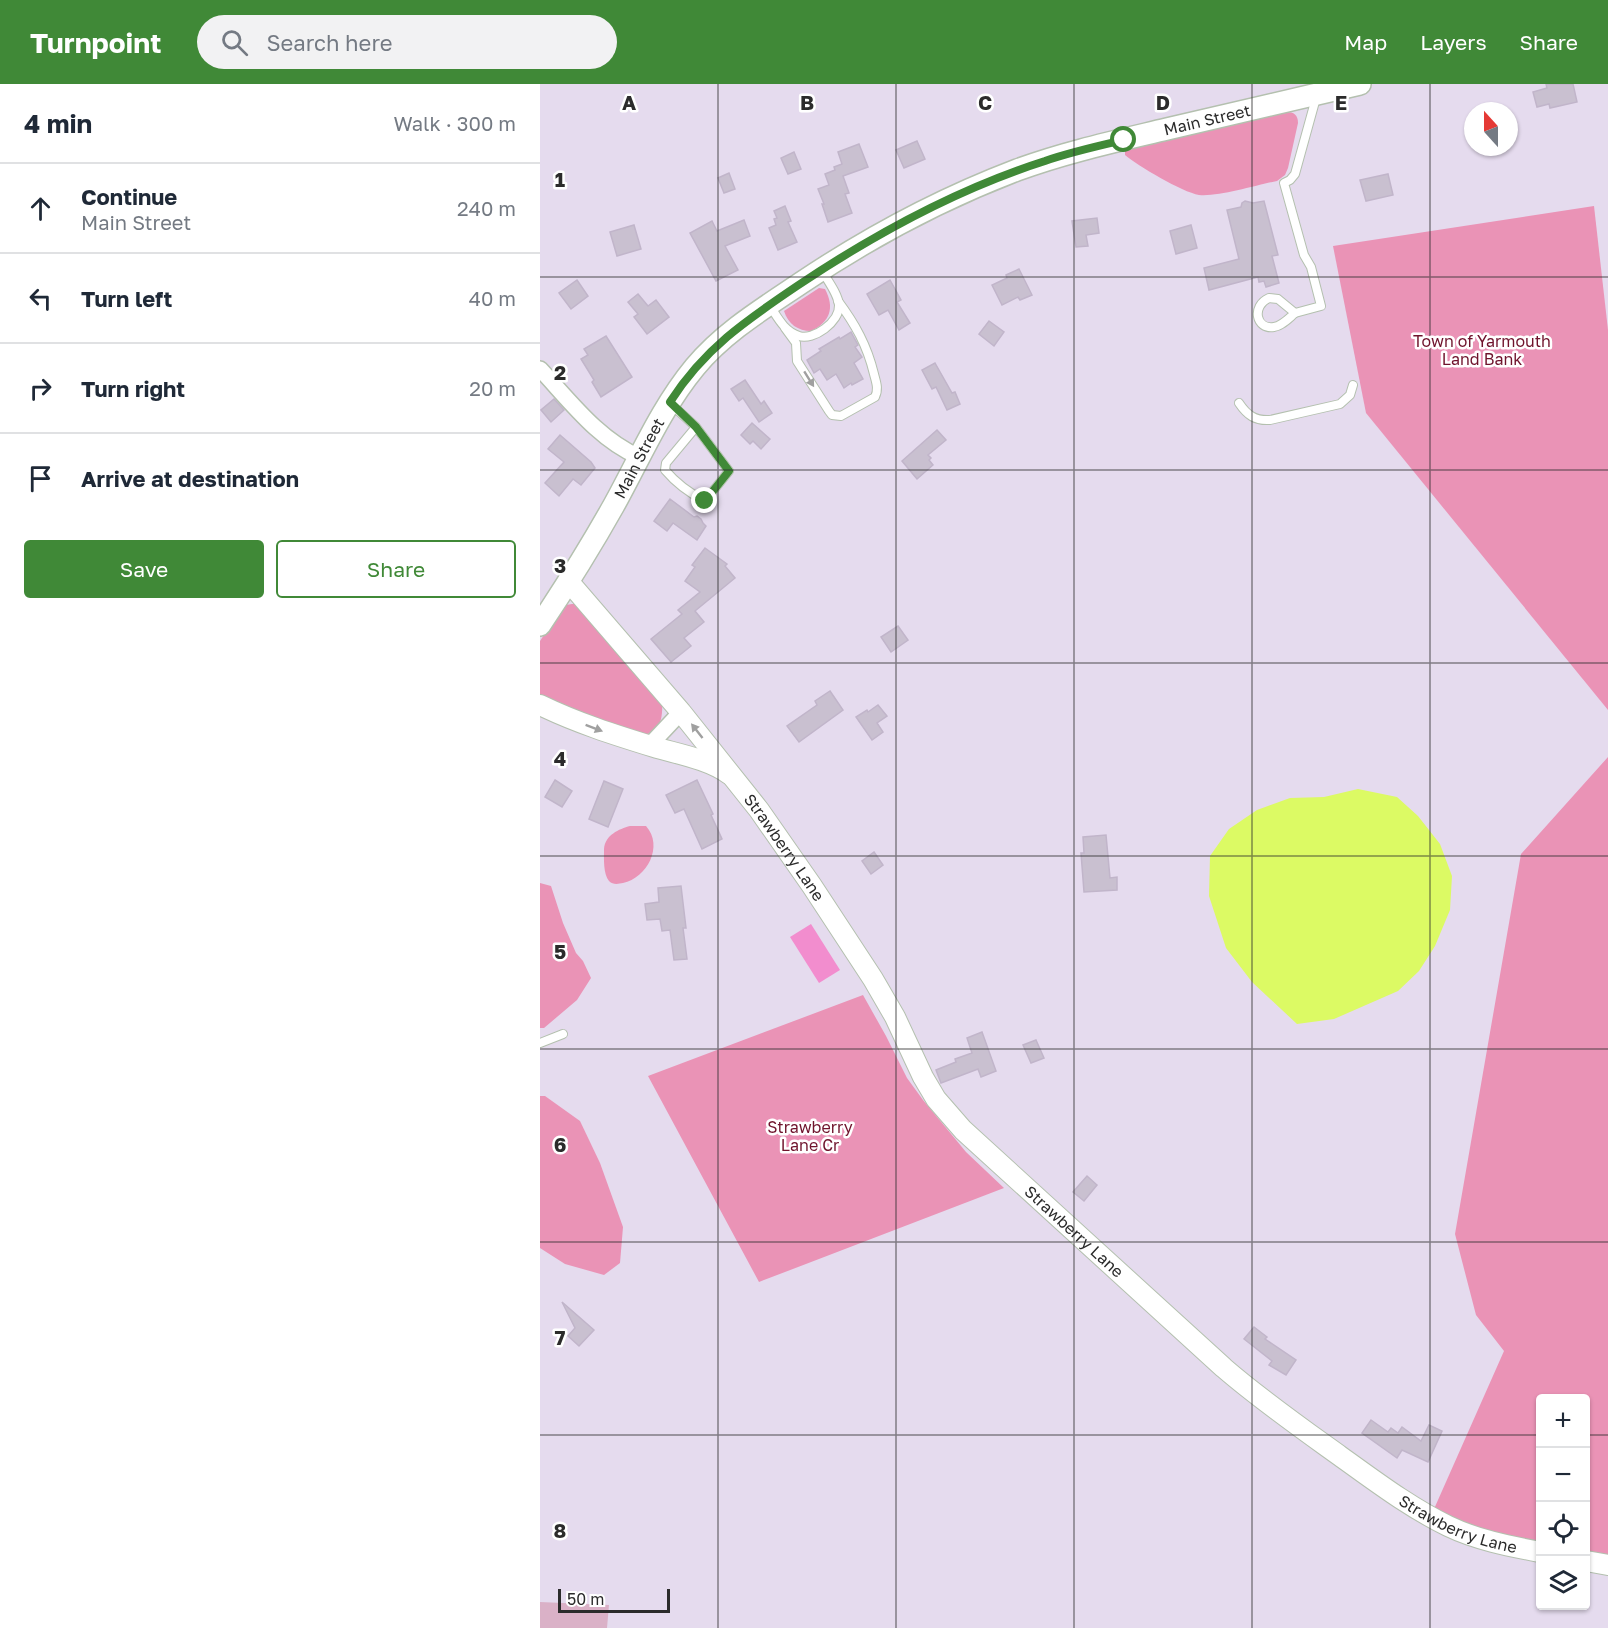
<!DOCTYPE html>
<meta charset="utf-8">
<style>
body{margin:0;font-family:"Golos Text",sans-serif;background:#f2f2f3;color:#1f2937}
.controls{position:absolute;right:18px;bottom:18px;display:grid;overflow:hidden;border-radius:6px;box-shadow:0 2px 4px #0004}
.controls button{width:54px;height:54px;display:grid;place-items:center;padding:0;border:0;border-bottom:2px solid #e0e1e3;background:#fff;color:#1f2937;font:30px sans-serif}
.compass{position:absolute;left:924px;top:18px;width:54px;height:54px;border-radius:50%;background:#fff;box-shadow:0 2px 4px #0004;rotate:339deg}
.scale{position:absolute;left:18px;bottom:15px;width:112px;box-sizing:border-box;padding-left:6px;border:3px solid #2b2b2b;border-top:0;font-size:16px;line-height:21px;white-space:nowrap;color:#2b2b2b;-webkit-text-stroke:4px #fff;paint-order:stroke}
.stop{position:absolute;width:18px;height:18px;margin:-14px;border:4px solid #408937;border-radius:50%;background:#fff}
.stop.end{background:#408937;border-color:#fff;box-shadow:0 2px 6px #0008}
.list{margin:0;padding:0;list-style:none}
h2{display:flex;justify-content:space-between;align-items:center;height:78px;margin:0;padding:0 24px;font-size:26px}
h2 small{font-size:20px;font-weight:400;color:#747a83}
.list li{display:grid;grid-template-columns:39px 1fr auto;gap:18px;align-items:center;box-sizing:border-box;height:90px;padding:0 24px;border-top:2px solid #e0e1e3}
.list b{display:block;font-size:22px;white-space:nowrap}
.list p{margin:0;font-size:20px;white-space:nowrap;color:#747a83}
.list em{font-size:20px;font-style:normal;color:#747a83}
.actions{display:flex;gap:12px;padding:18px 24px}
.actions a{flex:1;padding:14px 0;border:2px solid #408937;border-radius:6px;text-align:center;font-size:21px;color:#408937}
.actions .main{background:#408937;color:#fff}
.icon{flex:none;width:33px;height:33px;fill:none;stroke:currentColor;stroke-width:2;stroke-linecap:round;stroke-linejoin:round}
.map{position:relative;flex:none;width:1068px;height:1544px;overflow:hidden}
header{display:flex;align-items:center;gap:36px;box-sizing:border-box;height:84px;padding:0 30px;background:#408937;color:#fff}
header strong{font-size:28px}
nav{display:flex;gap:33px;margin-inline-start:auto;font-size:21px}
.search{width:420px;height:54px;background:#f2f2f3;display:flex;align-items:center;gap:15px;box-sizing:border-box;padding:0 21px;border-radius:33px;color:#747a83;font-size:22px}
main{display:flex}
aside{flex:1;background:#fff}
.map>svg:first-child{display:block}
.green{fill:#ea93b6}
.cemetery{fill:#dab1c7}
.pitch{fill:#f28dce}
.water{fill:#dcfa64}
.building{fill:#c9c0d0;stroke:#c1b5ca;stroke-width:1.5}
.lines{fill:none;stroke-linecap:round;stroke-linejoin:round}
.service-casing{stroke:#b4c0af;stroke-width:10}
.minor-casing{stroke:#b4c0af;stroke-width:18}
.tertiary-casing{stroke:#b4c0af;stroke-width:22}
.secondary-casing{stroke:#b4c0af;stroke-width:24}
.service{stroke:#fff;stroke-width:8}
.minor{stroke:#fff;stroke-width:15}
.tertiary{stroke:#fff;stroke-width:20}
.secondary{stroke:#fff;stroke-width:21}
.oneway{fill:#a0a0a0}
.route{stroke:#408937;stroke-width:8}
.grid{fill:none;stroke:#2b2b2b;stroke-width:1.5;stroke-opacity:0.55}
.labels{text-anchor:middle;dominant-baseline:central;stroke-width:5;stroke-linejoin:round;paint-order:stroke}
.street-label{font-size:16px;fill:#2b2b2b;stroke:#fff}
.park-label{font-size:16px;fill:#6f132c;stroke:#fff}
.grid-label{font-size:20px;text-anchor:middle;font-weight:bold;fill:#2b2b2b;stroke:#fff;stroke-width:5;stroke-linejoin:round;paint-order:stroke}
</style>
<header>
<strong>Turnpoint</strong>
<div class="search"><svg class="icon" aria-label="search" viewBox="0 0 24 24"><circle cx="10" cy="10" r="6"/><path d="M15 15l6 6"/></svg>Search here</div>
<nav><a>Map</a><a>Layers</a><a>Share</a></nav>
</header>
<main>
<aside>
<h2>4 min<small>Walk · 300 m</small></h2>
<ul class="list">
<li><svg class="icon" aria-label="ahead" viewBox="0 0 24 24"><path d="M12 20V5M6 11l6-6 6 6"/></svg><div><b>Continue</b><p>Main Street</p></div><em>240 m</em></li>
<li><svg class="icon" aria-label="left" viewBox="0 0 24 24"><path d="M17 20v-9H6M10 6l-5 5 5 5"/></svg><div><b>Turn left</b></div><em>40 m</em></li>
<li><svg class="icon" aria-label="right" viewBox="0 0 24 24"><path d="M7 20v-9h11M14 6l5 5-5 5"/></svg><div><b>Turn right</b></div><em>20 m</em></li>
<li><svg class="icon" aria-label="arrive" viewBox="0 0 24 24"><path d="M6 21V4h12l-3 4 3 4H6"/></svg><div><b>Arrive at destination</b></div></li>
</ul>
<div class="actions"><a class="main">Save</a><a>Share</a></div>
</aside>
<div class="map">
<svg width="1068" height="1544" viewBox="0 0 1068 1544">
<rect width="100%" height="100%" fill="#e5dbee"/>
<g class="green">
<path d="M 746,28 C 754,28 758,31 758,39 L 748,84 L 745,91 L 737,97 C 716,101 678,113 659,111 C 642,108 598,82 585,71 L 585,67 L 589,65 Z"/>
<polygon points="1054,122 1068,246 1068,626 826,329 793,162"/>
<path d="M 279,204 L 285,205 C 295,224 290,238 271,247 C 258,247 248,240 244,227 Z"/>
<path d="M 32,520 L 37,520 L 122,616 C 123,636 121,648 98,653 L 0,611 L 0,557 L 21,525 L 26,521 Z"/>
<polygon points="1068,673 1068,1473 1046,1469 1046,1314 1000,1314 1000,1458 973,1455 920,1437 894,1425 964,1267 936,1231 915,1150 981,770"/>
<path d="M 90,742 L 106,742 C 124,762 107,794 83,799 C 78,800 73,801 69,797 C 63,790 64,774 64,765 C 65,751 79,745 90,742 Z"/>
<polygon points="0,799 11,802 23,839 36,869 43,877 51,894 37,916 4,944 0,944"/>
<polygon points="323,911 346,952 367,994 383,1016 426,1068 464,1104 219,1198 108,992"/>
<polygon points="0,1012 5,1012 40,1037 60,1079 83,1143 80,1179 64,1191 25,1180 0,1164"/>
</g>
<polygon class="cemetery" points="0,1518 69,1521 67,1544 0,1544"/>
<polygon class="pitch" points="271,840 300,886 279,899 250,853"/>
<polygon class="water" points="818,705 857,713 878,732 900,760 912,792 910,826 895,862 879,887 858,907 794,935 757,940 712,898 686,864 669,812 670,772 689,745 717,726 750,714 784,713"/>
<g class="building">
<polygon points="1006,0 1033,0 1037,18 1010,24 1009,20 997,23 993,8 1007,4"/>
<polygon points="377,57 385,75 364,84 356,66"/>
<polygon points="319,60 328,83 303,92 309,109 305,110 312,129 288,138 282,120 284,120 278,105 289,101 285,90 295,86 294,83 302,80 298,68"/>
<polygon points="254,68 261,85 248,90 241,74"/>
<polygon points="189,89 195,105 184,109 178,94"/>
<polygon points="848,90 853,111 826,117 820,96"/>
<polygon points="705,117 713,119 724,117 738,171 732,172 739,199 726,203 724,197 719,198 718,193 669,206 664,184 699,175 687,126 701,123 702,119"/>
<polygon points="245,122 251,137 248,138 257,158 238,166 229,144 236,141 234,135 237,134 234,127"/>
<polygon points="557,134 559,149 546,151 548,162 536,163 532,137"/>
<polygon points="204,136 210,152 185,162 198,186 176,197 150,149 172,137 177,147"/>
<polygon points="94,141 101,165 77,172 70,148"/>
<polygon points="651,141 657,164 636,170 630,147"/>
<polygon points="479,185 492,211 480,216 478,213 462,221 452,201 467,194 466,191"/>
<polygon points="37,196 48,212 31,225 19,209"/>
<polygon points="350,196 361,216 357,218 370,239 359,246 348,226 339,231 327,210"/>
<polygon points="98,210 108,222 116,216 129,233 107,250 94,233 98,230 88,218"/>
<polygon points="449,237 464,248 454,262 439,250"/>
<polygon points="311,248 318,261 315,263 322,273 314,279 323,295 312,301 311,299 304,304 296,290 287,296 280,285 274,289 267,276 281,267 279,265 299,253 300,255"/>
<polygon points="66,252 92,293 61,313 52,298 54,296 41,275 48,271 44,265"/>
<polygon points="395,279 412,309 415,308 420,320 407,326 396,303 392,305 382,286"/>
<polygon points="205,296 221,320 224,317 232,329 219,338 203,314 199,317 191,305"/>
<polygon points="14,315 24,326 11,338 1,326"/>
<polygon points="212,339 230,355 221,365 213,357 210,360 201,351"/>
<polygon points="397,346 406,356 388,371 391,374 389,376 393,381 377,395 362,377"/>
<polygon points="20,351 51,378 55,384 41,401 33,395 19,412 5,399 24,378 8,365"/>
<polygon points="130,415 154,433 157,432 161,435 163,439 166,442 157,456 133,439 127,447 114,437"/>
<polygon points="165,464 187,480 185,482 195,494 155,527 164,538 144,554 151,562 131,578 111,555 142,530 138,526 160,508 145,497 155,483 152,481"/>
<polygon points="358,542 368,556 351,568 341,553"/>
<polygon points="290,607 303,626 259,658 247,642 277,621 275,617"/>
<polygon points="338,621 347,632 337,639 343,648 332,656 316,633 327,626 328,628"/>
<polygon points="15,696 32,707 22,723 5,713"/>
<polygon points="157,696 173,730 171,731 182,755 162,765 144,725 135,729 126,711"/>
<polygon points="64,697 83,705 68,743 49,735"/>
<polygon points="566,751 570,794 577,793 577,806 544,808 541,769 544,769 543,753"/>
<polygon points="334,768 343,781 331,790 322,777"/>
<polygon points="141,802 146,844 143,844 147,875 134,876 130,846 122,847 120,835 107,836 105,820 119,818 118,804"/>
<polygon points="442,948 456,987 441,993 438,985 401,999 396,986 416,978 415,975 432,969 427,954"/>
<polygon points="496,956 504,974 491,979 483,961"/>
<polygon points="547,1092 557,1101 544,1117 533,1108"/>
<polygon points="22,1218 54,1246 39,1262 28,1252 35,1244"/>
<polygon points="714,1243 727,1253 725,1255 756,1276 746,1291 729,1281 732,1277 704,1255"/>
<polygon points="831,1336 848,1348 851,1344 858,1349 862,1343 881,1357 889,1341 902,1347 888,1378 862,1366 857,1374 822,1349"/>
</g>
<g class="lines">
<defs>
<g id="service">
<path d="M 729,214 L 738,215 L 755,229 C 749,234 742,242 734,243 C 716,246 711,222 729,214 Z"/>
<path d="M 230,222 C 238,234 244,247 259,252 C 273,257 300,238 299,221 C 298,210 288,197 282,187"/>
<polyline points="755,229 781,222 771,183 764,171 744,99 750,96 755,90 776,14"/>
<path d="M 245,244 L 256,259 L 257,277 L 289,327 L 292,331 L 301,332 L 335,313 C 339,305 336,298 334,290 C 327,261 315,240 298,217"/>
<path d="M 699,319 C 707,331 715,337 730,336 L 800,320 L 810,311 L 813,301"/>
<path d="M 131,320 L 156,343 L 189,387 L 165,417 C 149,409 136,399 125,386 L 126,379 L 156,343"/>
<polyline points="0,959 23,950"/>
</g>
<g id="minor">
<path d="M 0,285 C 30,317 58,355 99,373"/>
<polyline points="109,662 141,628"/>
</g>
<g id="tertiary">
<path id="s1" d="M 29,498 L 141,628 L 219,726 L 272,802 L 333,895 L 355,933 L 383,993 L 396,1015 L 423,1046 L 684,1284 C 721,1316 761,1344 800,1372 C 835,1397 869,1423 908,1442 C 937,1456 969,1462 1000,1468"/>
<path d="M 0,621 C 37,639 75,651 114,663 C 138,670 168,675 189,690"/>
<polyline points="1046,1477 1068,1481"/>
</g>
<g id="secondary">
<path id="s2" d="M 0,541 C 26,502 51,462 74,421 C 100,374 121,324 155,283 C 184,248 224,224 261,199 C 328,154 401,115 477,86 C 526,68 577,57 627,45 C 692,30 756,15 820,0"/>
</g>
</defs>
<use href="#service" class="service-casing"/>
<use href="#minor" class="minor-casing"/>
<use href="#tertiary" class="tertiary-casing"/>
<use href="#secondary" class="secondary-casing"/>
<use href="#service" class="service"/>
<use href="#minor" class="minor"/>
<use href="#tertiary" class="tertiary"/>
<use href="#secondary" class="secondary"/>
</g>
<defs><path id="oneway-solid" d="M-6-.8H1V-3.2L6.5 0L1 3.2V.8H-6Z" transform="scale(1.5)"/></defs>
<g class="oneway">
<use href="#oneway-solid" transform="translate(269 295) rotate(58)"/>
<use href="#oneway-solid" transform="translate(54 644) rotate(21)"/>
<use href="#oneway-solid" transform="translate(157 647) rotate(-128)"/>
</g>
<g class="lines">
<path class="route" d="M 165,417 L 189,387 L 156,343 L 130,318 C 164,265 205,237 257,202 C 333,151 417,105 505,77 C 531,68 558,62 584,56"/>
</g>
<path class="grid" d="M 178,0 L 178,1544M 356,0 L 356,1544M 534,0 L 534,1544M 712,0 L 712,1544M 890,0 L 890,1544M 0,193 L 1068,193M 0,386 L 1068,386M 0,579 L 1068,579M 0,772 L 1068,772M 0,965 L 1068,965M 0,1158 L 1068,1158M 0,1351 L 1000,1351M 1046,1351 L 1068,1351"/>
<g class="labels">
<g class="street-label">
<text stroke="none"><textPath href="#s2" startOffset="878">Main Street</textPath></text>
<text stroke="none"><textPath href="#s2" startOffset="194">Main Street</textPath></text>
<text stroke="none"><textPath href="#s1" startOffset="342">Strawberry Lane</textPath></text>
<text stroke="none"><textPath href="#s1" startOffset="828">Strawberry Lane</textPath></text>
<text stroke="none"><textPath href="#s1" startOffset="1314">Strawberry Lane</textPath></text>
</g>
<g class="park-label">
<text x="942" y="257">Town of Yarmouth<tspan x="942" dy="18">Land Bank</tspan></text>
<text x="270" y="1043">Strawberry<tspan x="270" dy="18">Lane Cr</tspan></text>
</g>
</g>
<g class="grid-label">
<text x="89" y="26">A</text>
<text x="267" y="26">B</text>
<text x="445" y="26">C</text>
<text x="623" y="26">D</text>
<text x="801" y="26">E</text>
<text x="20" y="103">1</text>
<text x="20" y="296">2</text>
<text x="20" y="489">3</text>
<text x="20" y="682">4</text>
<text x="20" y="875">5</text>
<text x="20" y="1068">6</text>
<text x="20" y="1261">7</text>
<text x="20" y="1454">8</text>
</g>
</svg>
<div class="controls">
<button>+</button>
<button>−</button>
<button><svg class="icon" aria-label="locate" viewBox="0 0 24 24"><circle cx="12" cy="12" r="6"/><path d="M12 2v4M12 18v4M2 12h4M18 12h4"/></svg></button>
<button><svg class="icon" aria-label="layers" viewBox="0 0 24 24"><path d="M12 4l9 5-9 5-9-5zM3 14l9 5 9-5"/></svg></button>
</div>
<svg class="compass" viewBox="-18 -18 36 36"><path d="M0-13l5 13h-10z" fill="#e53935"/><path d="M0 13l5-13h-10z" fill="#747a83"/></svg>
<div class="scale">50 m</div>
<div class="stop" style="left:584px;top:56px"></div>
<div class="stop end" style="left:165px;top:417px"></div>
</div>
</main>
